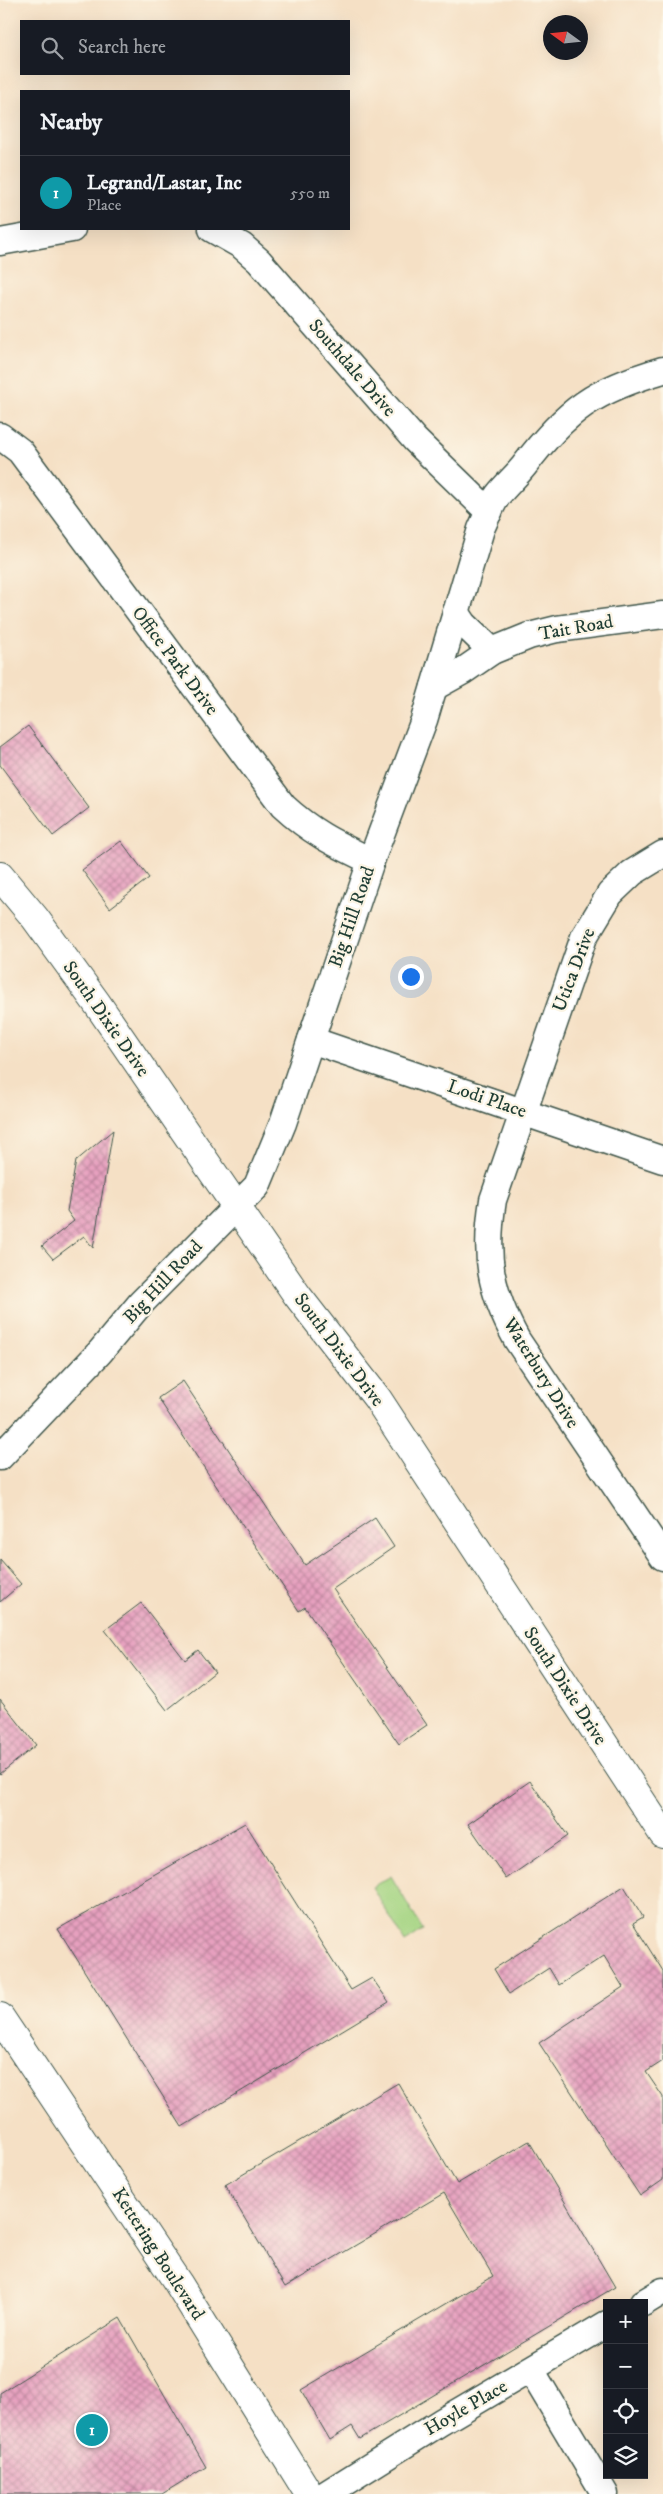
<!DOCTYPE html>
<meta charset="utf-8">
<style>
body{margin:0;font-family:"IM FELL DW Pica",serif;background:#242831;color:#f1f3f6}
.controls{position:absolute;right:15px;bottom:15px;display:grid;overflow:hidden;border-radius:0px;box-shadow:0 5px 20px #0002}
.controls button{width:45px;height:45px;display:grid;place-items:center;padding:0;border:0;border-bottom:1px solid #363941;background:#171b24;color:#f1f3f6;font:25px sans-serif}
.compass{position:absolute;left:543px;top:15px;width:45px;height:45px;border-radius:50%;background:#171b24;box-shadow:0 5px 20px #0002;rotate:285deg}
.you{position:absolute;left:410px;top:976px;width:18px;height:18px;margin:-12px;border:4px solid #fff;border-radius:50%;background:#1a73e8;box-shadow:0 0 0 8px #1a73e833}
.badge{display:grid;place-items:center;width:32px;height:32px;border-radius:50%;background:#0f766e;color:#fff;font-size:16px;font-weight:700}
.pin{position:absolute;translate:-50% -50%;border:2px solid #fff;box-shadow:0 1px 5px #0006}
.list{margin:0;padding:0;list-style:none}
h2{display:flex;justify-content:space-between;align-items:center;height:65px;margin:0;padding:0 20px;font-size:21px}
h2 small{font-size:16px;font-weight:400;color:#9ea1a6}
.list li{display:grid;grid-template-columns:32px 1fr auto;gap:15px;align-items:center;box-sizing:border-box;height:75px;padding:0 20px;border-top:1px solid #363941}
.list b{display:block;font-size:19px;white-space:nowrap}
.list p{margin:0;font-size:16px;white-space:nowrap;color:#9ea1a6}
.list em{font-size:16px;font-style:normal;color:#9ea1a6}
.icon{flex:none;width:28px;height:28px;fill:none;stroke:currentColor;stroke-width:2;stroke-linecap:round;stroke-linejoin:round}
.map{position:relative;flex:none;width:663px;height:2494px;overflow:hidden}
.search{position:absolute;background:#171b24;box-shadow:0 5px 20px #0002;left:20px;top:20px;width:330px;height:55px;display:flex;align-items:center;gap:12px;box-sizing:border-box;padding:0 18px;border-radius:0px;color:#9ea1a6;font-size:19px}
.panel{position:absolute;background:#171b24;box-shadow:0 5px 20px #0002;left:20px;top:90px;width:330px;height:140px;border-radius:0px}
.map>svg:first-child{display:block}
.garden{fill:#a4d482;stroke:#62885b}
.building{fill:url(#building-cross-hatch)}
.lines{fill:none;stroke-linecap:round;stroke-linejoin:round}
.minor-casing{stroke:#3f554a;stroke-width:29}
.major-casing{stroke:#3f554a;stroke-width:30}
.minor{stroke:#fff;stroke-width:26}
.major{stroke:#fff;stroke-width:28}
.labels{text-anchor:middle;dominant-baseline:central;stroke-width:4.5;stroke-linejoin:round;paint-order:stroke}
.street-label{font-size:19px;fill:#1f3d34;stroke:#fcf5e5}
</style>
<div class="map">
<svg width="663" height="2494" viewBox="0 0 663 2494">
<defs>
<pattern id="building-cross-hatch" width="8" height="8" patternUnits="userSpaceOnUse" patternTransform="scale(1.25)"><rect width="8" height="8" fill="#e7a0bf"/><path d="M0 0l8 8M0 8l8-8" fill="none" stroke="#bb849c"/></pattern>
</defs>
<rect width="100%" height="100%" fill="#fcf5e5"/>
<filter id="ink" filterUnits="userSpaceOnUse"><feTurbulence type="fractalNoise" baseFrequency=".02" numOctaves="2"/><feDisplacementMap in="SourceGraphic" scale="10" xChannelSelector="R" yChannelSelector="G"/><feConvolveMatrix kernelMatrix="1 2 1 2 8 2 1 2 1" color-interpolation-filters="sRGB"/></filter>
<filter id="wash" filterUnits="userSpaceOnUse"><feTurbulence type="fractalNoise" baseFrequency=".0096" numOctaves="4" result="noise"/><feDisplacementMap in="SourceGraphic" scale="20" xChannelSelector="R" yChannelSelector="G"/><feGaussianBlur stdDeviation="1.12" result="paint"/><feColorMatrix in="noise" values="0 0 0 0 0 0 0 0 0 0 0 0 0 0 0 0 0 1.4 0 .05"/><feComposite in="paint" operator="in"/></filter>
<g filter="url(#wash)">
<rect width="100%" height="100%" fill="#f5e0c5"/>
<polygon class="garden" points="391,1876 423,1930 405,1942 372,1887"/>
<g id="blocks">
<g class="building">
<polygon points="28,726 89,808 53,836 0,765 0,747"/>
<polygon points="121,841 149,878 110,908 82,870"/>
<polygon points="113,1130 93,1248 84,1236 53,1259 42,1246 74,1221 67,1211 76,1161"/>
<polygon points="183,1381 305,1565 375,1518 394,1547 333,1589 427,1725 399,1744 305,1607 299,1611 158,1398"/>
<polygon points="0,1560 21,1584 0,1602"/>
<polygon points="141,1603 185,1660 198,1650 215,1672 167,1710 105,1630"/>
<polygon points="0,1699 36,1745 0,1774"/>
<polygon points="530,1781 568,1836 506,1879 468,1824"/>
<polygon points="245,1823 351,1990 372,1978 389,2002 182,2127 58,1929"/>
<polygon points="624,1886 643,1917 633,1923 663,1971 663,2061 646,2072 663,2097 663,2180 640,2196 539,2043 623,1987 604,1956 559,1985 549,1968 509,1994 494,1969"/>
<polygon points="398,2083 457,2184 529,2141 615,2287 360,2439 352,2426 330,2440 301,2390 493,2276 444,2193 285,2287 225,2185"/>
<polygon points="120,2318 206,2467 162,2494 0,2494 0,2393"/>
</g>
</g>
</g>
<g filter="url(#ink)">
<use href="#blocks" fill-opacity="0" stroke="#3f554a" stroke-width="1"/>
<g class="lines">
<defs>
<g id="minor">
<polyline points="212,229 242,246 259,261 415,440 489,512"/>
<polyline points="0,242 72,229"/>
<path d="M 0,436 L 20,451 L 283,806 C 312,833 336,844 371,861"/>
<polyline points="456,612 464,624 492,651"/>
<polyline points="434,687 463,671 492,651 529,636 557,629 663,615"/>
<path d="M 663,854 L 632,873 L 610,894 L 584,937 L 493,1200 C 484,1256 490,1291 517,1340 L 663,1557"/>
<polyline points="311,1040 663,1160"/>
<path d="M 0,1457 L 100,1352 L 140,1304 L 257,1186 L 283,1123 L 371,861 L 424,720 L 481,529 C 486,518 491,505 498,495 C 506,485 516,476 524,466 C 567,409 595,390 663,370"/>
<polyline points="643,2303 663,2291"/>
<polyline points="531,2370 605,2494"/>
<polyline points="326,2494 441,2422 607,2324"/>
</g>
<g id="major">
<polyline points="0,876 35,918 96,1002 297,1295 377,1398 663,1834"/>
<polyline points="0,2017 178,2283 309,2494"/>
</g>
</defs>
<use href="#minor" class="minor-casing"/>
<use href="#major" class="major-casing"/>
<use href="#minor" class="minor"/>
<use href="#major" class="major"/>
</g>
</g>
<g class="labels">
<g class="street-label">
<text transform="translate(352 368) rotate(49)">Southdale Drive</text>
<text transform="translate(576 628) rotate(-10)">Tait Road</text>
<text transform="translate(175 661) rotate(53)">Office Park Drive</text>
<text transform="translate(352 917) rotate(-71)">Big Hill Road</text>
<text transform="translate(574 970) rotate(-69)">Utica Drive</text>
<text transform="translate(106 1019) rotate(55)">South Dixie Drive</text>
<text transform="translate(487 1099) rotate(19)">Lodi Place</text>
<text transform="translate(163 1282) rotate(-47)">Big Hill Road</text>
<text transform="translate(339 1350) rotate(53)">South Dixie Drive</text>
<text transform="translate(541 1373) rotate(58)">Waterbury Drive</text>
<text transform="translate(565 1686) rotate(57)">South Dixie Drive</text>
<text transform="translate(158 2254) rotate(57)">Kettering Boulevard</text>
<text transform="translate(466 2408) rotate(-30)">Hoyle Place</text>
</g>
</g>
</svg>
<div class="controls">
<button>+</button>
<button>−</button>
<button><svg class="icon" aria-label="locate" viewBox="0 0 24 24"><circle cx="12" cy="12" r="6"/><path d="M12 2v4M12 18v4M2 12h4M18 12h4"/></svg></button>
<button><svg class="icon" aria-label="layers" viewBox="0 0 24 24"><path d="M12 4l9 5-9 5-9-5zM3 14l9 5 9-5"/></svg></button>
</div>
<svg class="compass" viewBox="-18 -18 36 36"><path d="M0-13l5 13h-10z" fill="#e53935"/><path d="M0 13l5-13h-10z" fill="#9ea1a6"/></svg>
<div class="you"></div>
<div class="pin badge" style="left:92px;top:2430px;background:#0f9aa8">1</div>
<div class="search"><svg class="icon" aria-label="search" viewBox="0 0 24 24"><circle cx="10" cy="10" r="6"/><path d="M15 15l6 6"/></svg>Search here</div>
<section class="panel">
<h2>Nearby<small></small></h2>
<ul class="list">
<li><span class="badge" style="background:#0f9aa8">1</span><div><b>Legrand/Lastar, Inc</b><p>Place</p></div><em>550 m</em></li>
</ul>
</section>
</div>
